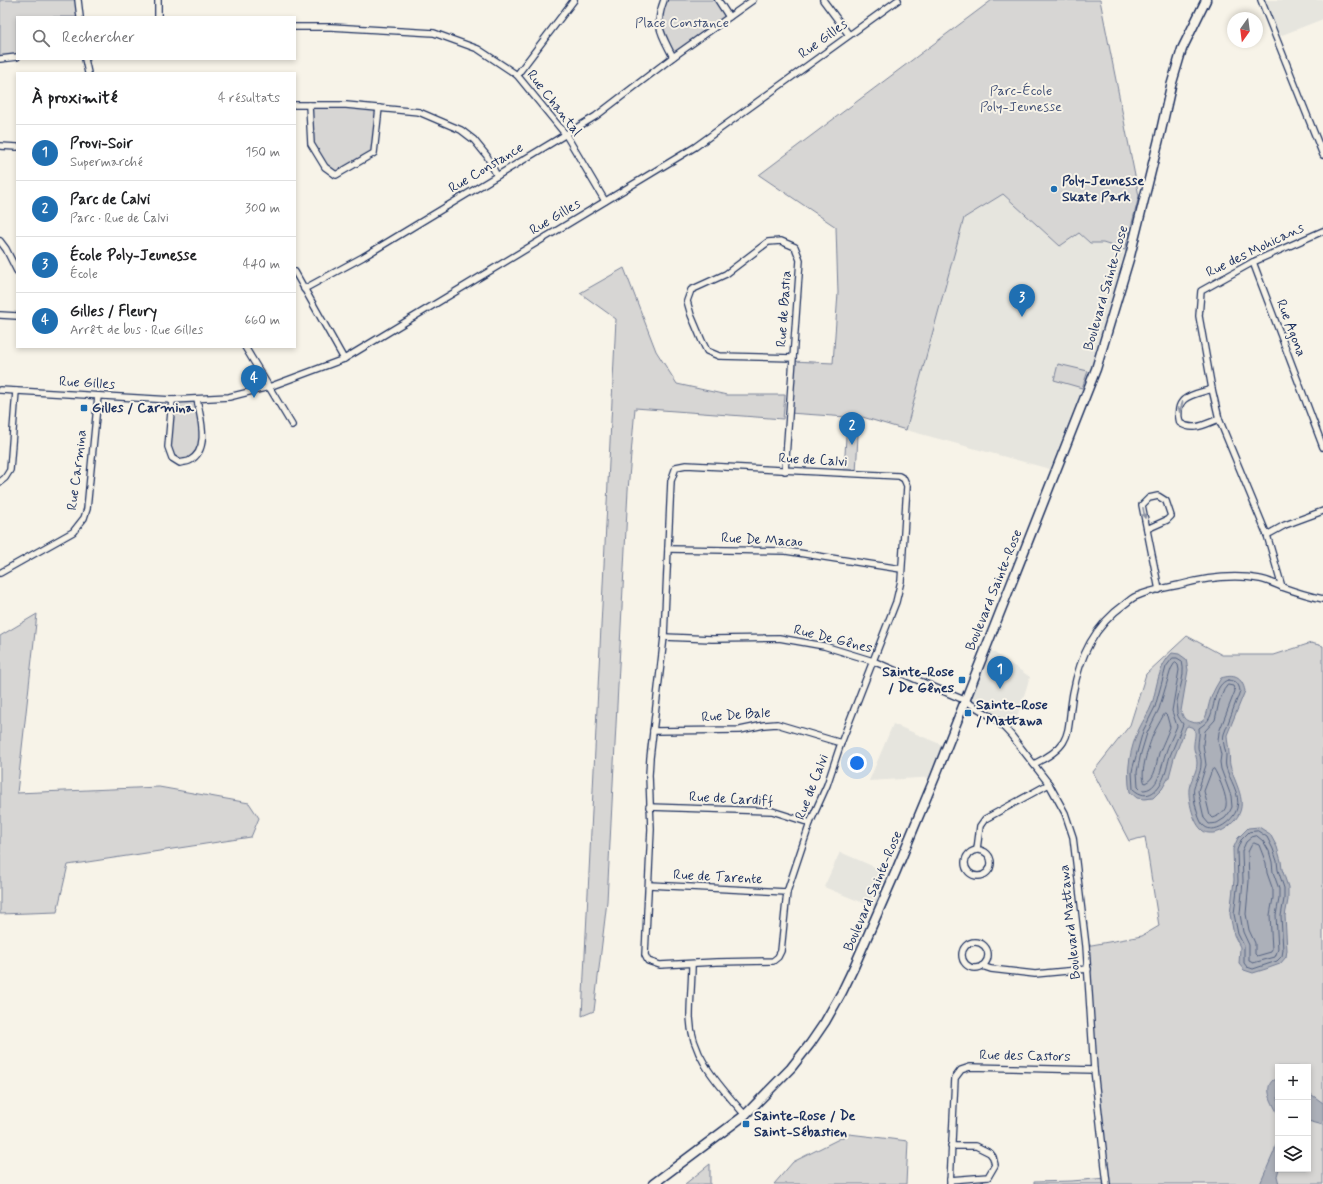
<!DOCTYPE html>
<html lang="fr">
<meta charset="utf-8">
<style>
body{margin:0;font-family:Mynerve,sans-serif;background:#f2f2f2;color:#202124}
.controls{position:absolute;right:12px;bottom:12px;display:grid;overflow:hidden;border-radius:0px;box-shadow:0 2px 6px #0003}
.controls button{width:36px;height:36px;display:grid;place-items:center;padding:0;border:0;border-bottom:1px solid #e0e0e0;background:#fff;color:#202124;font:20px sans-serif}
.compass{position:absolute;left:1227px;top:12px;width:36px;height:36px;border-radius:50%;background:#fff;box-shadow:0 2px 6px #0003;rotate:194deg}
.you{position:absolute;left:857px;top:763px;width:14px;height:14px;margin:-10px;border:3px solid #fff;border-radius:50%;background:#1a73e8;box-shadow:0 0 0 6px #1a73e833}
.badge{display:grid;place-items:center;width:26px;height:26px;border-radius:50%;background:#1f6fb2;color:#fff;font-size:13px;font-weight:700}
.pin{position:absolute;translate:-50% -33px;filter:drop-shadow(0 1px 2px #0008)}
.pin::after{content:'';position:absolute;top:21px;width:14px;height:12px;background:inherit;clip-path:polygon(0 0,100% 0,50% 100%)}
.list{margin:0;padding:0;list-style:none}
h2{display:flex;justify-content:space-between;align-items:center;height:52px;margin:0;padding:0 16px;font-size:17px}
h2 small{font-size:13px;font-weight:400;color:#757577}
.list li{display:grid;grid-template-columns:26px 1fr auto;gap:12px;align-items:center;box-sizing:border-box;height:56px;padding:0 16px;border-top:1px solid #e0e0e0}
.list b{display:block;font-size:15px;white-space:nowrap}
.list p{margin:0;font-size:13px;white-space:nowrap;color:#757577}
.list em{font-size:13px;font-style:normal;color:#757577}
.icon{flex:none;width:22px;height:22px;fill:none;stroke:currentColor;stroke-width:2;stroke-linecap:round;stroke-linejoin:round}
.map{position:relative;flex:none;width:1323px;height:1184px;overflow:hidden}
.search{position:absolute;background:#fff;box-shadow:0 2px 6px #0003;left:16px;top:16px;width:280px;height:44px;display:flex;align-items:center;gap:10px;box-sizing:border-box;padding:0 14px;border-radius:0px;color:#757577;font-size:15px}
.panel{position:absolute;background:#fff;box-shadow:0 2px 6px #0003;left:16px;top:72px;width:280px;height:276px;border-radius:0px}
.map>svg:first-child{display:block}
.built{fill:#e6e5de}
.green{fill:#d7d6d4;stroke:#798299;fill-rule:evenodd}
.water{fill:#acb0b9;stroke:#727c95}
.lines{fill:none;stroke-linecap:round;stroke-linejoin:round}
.shore{stroke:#556382;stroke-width:1}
.street-casing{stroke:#1b2f5e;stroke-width:8}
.secondary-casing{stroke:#1b2f5e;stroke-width:11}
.street{stroke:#f7f3e8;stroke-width:5.5}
.secondary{stroke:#f7f3e8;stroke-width:8}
.oneway{fill:#8991a3}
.poi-dot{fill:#1f6fb2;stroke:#f7f3e8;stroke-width:1.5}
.labels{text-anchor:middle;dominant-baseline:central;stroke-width:4;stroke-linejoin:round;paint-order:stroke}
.park-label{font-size:14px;fill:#415076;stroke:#f7f3e8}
.street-label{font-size:14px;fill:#1b2f5e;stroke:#f7f3e8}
.poi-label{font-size:14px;font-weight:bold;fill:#1b2f5e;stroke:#f7f3e8;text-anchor:start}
</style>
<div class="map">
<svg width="1323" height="1184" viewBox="0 0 1323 1184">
<rect width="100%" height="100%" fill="#f7f3e8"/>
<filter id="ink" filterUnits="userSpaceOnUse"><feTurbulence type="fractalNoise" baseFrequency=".025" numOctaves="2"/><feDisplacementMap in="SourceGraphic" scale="8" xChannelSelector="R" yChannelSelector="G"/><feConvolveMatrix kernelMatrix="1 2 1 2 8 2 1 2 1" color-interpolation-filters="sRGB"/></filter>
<g filter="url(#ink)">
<g class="built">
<polygon points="1261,0 1323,0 1323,19 1277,37"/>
<polygon points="1003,194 1060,246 1079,233 1090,243 1103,243 1125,250 1096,354 1050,469 906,430 964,218"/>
<polygon points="986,647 1030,677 1011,735 997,720 964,700"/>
<polygon points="893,724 947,747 935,777 869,781"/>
<polygon points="840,852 893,875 878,909 824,887"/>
</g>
<g class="green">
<polygon points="0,0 78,0 80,17 17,17 17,57 0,59"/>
<polygon points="664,0 718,0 729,17 673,57 660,31"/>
<polygon points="992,0 1100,0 1139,196 1125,250 1103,243 1090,243 1079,233 1060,246 1003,194 964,218 906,430 859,416 856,474 844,474 847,417 789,413 793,361 833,363 838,293 836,227 759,175"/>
<polygon points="309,105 379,108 374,153 336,175 325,167 311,144"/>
<polygon points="624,268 656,351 677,384 727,395 785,395 783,419 635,408 628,490 607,901 594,1011 582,1016 616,319 580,293"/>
<polygon points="1058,364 1088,371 1082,388 1054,380"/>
<path d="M 197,399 C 200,417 211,450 189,461 C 187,462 182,462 180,463 L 172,458 L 168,447 L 172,400 Z"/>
<polygon points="37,614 17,793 159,787 249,803 259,818 251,837 68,865 57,912 0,914 0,636"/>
<path d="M 1187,636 L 1222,655 L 1274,655 L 1311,643 L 1323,646 L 1323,1184 L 1034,1184 L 1034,1182 L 1072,1181 L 1106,1178 L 1086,946 L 1142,936 L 1159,926 L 1145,837 L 1129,841 L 1093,772 L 1130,725 L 1146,674 ZM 1278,1067 L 1308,1067 L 1308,1169 L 1278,1169 Z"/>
<polygon points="849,1134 908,1141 906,1184 774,1184 793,1162"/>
<polygon points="710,1164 710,1184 685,1184"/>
</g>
<g class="water">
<path d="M 1172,653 L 1179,654 L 1186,659 L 1188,670 L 1181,711 C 1183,717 1184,720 1191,722 C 1209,727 1206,709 1211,698 C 1213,691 1217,685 1221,678 C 1234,674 1242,677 1245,691 L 1227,735 C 1227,742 1229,747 1229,753 C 1230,757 1229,761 1230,765 C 1234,783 1250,803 1235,820 C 1229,827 1220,834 1209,833 C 1195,833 1188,801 1189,789 C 1190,780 1197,773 1197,763 C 1197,758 1195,754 1194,749 C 1193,741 1197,734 1194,728 L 1188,726 L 1186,727 L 1174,758 L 1169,777 L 1162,789 L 1153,798 L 1144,799 L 1137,798 L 1130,792 C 1126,771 1130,748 1139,729 C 1143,720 1149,713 1152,704 C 1157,687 1158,666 1172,653 Z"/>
<polygon points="1259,827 1270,834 1277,847 1281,861 1282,869 1288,887 1288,900 1285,916 1287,950 1286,957 1280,964 1266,969 1253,973 1244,970 1239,964 1240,947 1234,935 1230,914 1234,880 1233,849 1238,838 1248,828"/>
<path d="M 1273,1080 L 1278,1080 L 1278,1114 C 1273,1104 1263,1089 1273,1080 Z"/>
<polygon points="1308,1092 1323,1103 1323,1125 1308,1121"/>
<polygon points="1278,1137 1279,1169 1277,1176 1279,1184 1260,1184 1274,1152"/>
</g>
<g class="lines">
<g class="shore">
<path d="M 1173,658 L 1177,658 L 1182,661 C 1187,679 1174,697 1177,713 C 1178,718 1181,721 1183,724 C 1179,735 1174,746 1170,756 C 1168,762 1167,769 1165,774 C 1160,789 1148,803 1133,789 L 1132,772 L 1133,767 L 1143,731 L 1155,707 L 1166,667 Z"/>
<path d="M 1176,663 L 1178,665 L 1179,670 L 1172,711 L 1177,726 C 1173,736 1168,745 1165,755 C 1161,767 1159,791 1142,790 L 1138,786 L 1137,772 L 1141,753 L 1147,733 L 1159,709 L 1171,669 L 1174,664 Z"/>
<path d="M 1228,680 C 1235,681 1239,683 1240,691 L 1224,734 C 1222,742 1225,747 1226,755 C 1226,759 1225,763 1226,767 C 1229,779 1241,794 1237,808 C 1234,822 1208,840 1200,820 C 1197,814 1192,794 1194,787 C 1196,780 1201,773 1201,764 C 1202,758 1198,752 1198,746 C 1198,740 1200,734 1199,728 C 1203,725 1208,722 1210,717 C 1215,706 1214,684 1228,680 Z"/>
<polygon points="1228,685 1233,686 1235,691 1219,732 1218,741 1221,755 1220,762 1221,769 1231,796 1232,807 1229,813 1225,818 1217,823 1209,824 1204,818 1198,791 1206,765 1203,744 1205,731 1215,720 1219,702 1224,690"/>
<path d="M 1165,714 L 1167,716 L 1170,727 C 1167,735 1163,744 1159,753 C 1156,763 1156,779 1145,783 C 1139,774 1149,745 1153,735 C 1156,728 1160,722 1163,716 Z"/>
<path d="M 1214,769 C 1218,775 1228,798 1226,806 C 1225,812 1218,816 1212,818 L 1210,816 L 1204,791 L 1212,770 Z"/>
<polygon points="1258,831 1267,837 1273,849 1277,861 1278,870 1284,888 1284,899 1281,916 1283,950 1282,956 1277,961 1253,969 1247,967 1244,963 1244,946 1238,934 1234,914 1238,881 1237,850 1241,840 1249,832"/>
<polygon points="1257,836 1263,841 1269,851 1272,862 1273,872 1279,889 1279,899 1276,915 1278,949 1275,957 1253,963 1249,961 1249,945 1243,932 1240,914 1243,881 1242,851 1246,842 1252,837"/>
<polygon points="1254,843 1259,845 1266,863 1267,873 1273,890 1273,898 1270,915 1272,949 1271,952 1257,956 1255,954 1255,943 1249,930 1246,914 1249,881 1248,852 1251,846"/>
</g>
<defs>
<g id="street">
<polyline points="78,0 80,17"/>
<polyline points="158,0 158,17"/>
<path d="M 664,0 C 654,26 661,33 673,57"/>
<polyline points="718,0 729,17"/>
<polyline points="823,0 849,35"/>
<polyline points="1261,0 1323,155"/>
<polyline points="295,27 331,27 434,33 478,49 517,75 566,135 605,201"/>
<polyline points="0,59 17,57"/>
<polyline points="85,59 88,73"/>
<polyline points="517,75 574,0"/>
<polyline points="295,105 346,105 419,112 461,130 474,140 487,156 497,176"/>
<polyline points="309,105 311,144 325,167 336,175 374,153 379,108"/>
<polyline points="0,146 17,147"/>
<polyline points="0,241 6,249 17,271"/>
<polyline points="1253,262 1323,447"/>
<polyline points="295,272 344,359"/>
<polyline points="304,289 363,257 596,116 673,57 753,0"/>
<polyline points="0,315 17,316"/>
<polyline points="245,347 292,425"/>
<path d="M 1212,389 C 1192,395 1173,396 1180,423 C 1194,432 1205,424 1219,419"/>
<polyline points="0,390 172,400 229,397 269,387 344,359 695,147 898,0"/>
<path d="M 172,400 L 168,447 L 172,458 L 180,463 C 182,462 187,462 189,461 C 211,450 200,417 197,399"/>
<polygon points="686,465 899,476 904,479 907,486 901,581 896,602 841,743 827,785 810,823 787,892 781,951 778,957 773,961 716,962 660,965 648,961 645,955 651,829 649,775 650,758 664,637 671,481 676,467"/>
<polyline points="785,471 800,260 795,247 781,241 768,242 726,274 691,290 687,301 691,315 702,341 707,351 719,356 793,358"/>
<polyline points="0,482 5,478 10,470 16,391"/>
<polyline points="1147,529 1167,520 1171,516 1166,501 1158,496 1149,498 1142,505 1159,590"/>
<polyline points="1267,535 1285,525 1323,511"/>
<polyline points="668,549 786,551 901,569"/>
<polyline points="0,573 73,532 84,518 87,509 98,396"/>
<polyline points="1282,587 1267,535 1219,419 1212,389 1199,316 1201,291 1253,262 1323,231"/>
<polyline points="664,637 712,639 779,638 824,646 873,661 964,700 997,720 1011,735 1049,784 1065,813 1073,837 1086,946 1094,1070 1107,1184"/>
<polyline points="653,731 740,730 764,725 777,724 841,743"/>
<path d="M 1034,764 C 1075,744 1066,733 1073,693 C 1080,656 1094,626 1125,604 C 1129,601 1133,597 1137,596 C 1150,590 1165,588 1179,585 C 1205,578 1233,574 1260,579 C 1267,580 1275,584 1282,587 C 1296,592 1309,596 1323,599"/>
<polyline points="649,807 772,811 810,823"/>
<polyline points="977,849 980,826 985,819 1049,784"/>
<circle cx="978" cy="863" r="13"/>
<polyline points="649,885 787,892"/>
<circle cx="975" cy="955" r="13"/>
<path d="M 692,964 C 692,981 690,999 690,1017 C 691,1057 720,1086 745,1115"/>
<polyline points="982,966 991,969 1035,974 1088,969"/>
<polyline points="950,1180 988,1177 995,1165 993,1157 990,1153 976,1146 951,1146"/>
<polyline points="950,1184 955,1078 961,1070 970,1067 1094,1070"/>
</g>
<polyline id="secondary" points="653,1184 745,1115 791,1068 810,1044 825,1022 842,992 854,967 896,871 935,777 1096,369 1130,256 1160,135 1171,86 1182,49 1206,0"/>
</defs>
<use href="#street" class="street-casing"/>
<use href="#secondary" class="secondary-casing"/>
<use href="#street" class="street"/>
<use href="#secondary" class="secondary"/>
</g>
<defs><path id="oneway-solid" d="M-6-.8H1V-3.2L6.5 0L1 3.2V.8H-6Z"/></defs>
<g class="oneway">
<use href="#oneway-solid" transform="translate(1181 407) rotate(108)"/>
<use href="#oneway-solid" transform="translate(1144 513) rotate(79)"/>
</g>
</g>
<g class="poi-dot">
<circle cx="1054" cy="189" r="4"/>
<rect x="80" y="404" width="8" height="8" rx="2"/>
<rect x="958" y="676" width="8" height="8" rx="2"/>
<rect x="964" y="709" width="8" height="8" rx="2"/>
<rect x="742" y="1120" width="8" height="8" rx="2"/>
</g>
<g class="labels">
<g class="park-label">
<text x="682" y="23">Place Constance</text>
<text x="1021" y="91">Parc-École<tspan x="1021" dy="16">Poly-Jeunesse</tspan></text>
</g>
<g class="street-label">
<text transform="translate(823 39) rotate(-36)">Rue Gilles</text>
<text transform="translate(554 103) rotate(52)">Rue Chantal</text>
<text transform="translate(486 168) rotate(-31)">Rue Constance</text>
<text transform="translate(555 217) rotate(-31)">Rue Gilles</text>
<text transform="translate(1255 250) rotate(-26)">Rue des Mohicans</text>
<text transform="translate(1106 288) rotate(-74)">Boulevard Sainte-Rose</text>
<text transform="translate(784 309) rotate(-86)">Rue de Bastia</text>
<text transform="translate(1291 328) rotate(69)">Rue Agona</text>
<text transform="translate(87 383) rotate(3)">Rue Gilles</text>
<text transform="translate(813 460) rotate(3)">Rue de Calvi</text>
<text transform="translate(77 470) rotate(-83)">Rue Carmina</text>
<text transform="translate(762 540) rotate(3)">Rue De Macao</text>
<text transform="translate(994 590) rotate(-68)">Boulevard Sainte-Rose</text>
<text transform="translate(833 639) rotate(14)">Rue De Gênes</text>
<text transform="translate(736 715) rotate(-4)">Rue De Bale</text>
<text transform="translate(812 787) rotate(-69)">Rue de Calvi</text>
<text transform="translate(731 799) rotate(3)">Rue de Cardiff</text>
<text transform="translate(718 877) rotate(3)">Rue de Tarente</text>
<text transform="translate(873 891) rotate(-67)">Boulevard Sainte-Rose</text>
<text transform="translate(1070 922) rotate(-96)">Boulevard Mattawa</text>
<text transform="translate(1025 1056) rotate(1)">Rue des Castors</text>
</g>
<g class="poi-label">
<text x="1062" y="181">Poly-Jeunesse<tspan x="1062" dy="16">Skate Park</tspan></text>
<text x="92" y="408">Gilles / Carmina</text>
<text x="954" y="672" text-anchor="end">Sainte-Rose<tspan x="954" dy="16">/ De Gênes</tspan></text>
<text x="976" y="705">Sainte-Rose<tspan x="976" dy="16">/ Mattawa</tspan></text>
<text x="754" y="1116">Sainte-Rose / De<tspan x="754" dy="16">Saint-Sébastien</tspan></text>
</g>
</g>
</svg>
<div class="controls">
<button>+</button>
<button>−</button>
<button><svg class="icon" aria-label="layers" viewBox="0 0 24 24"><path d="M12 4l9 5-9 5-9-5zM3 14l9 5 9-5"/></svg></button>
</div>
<svg class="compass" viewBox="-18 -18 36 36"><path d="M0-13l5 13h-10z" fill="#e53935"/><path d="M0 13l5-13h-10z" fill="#757577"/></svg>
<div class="you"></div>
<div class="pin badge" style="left:1000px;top:689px">1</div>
<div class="pin badge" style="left:852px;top:445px">2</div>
<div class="pin badge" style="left:1022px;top:317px">3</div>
<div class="pin badge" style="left:254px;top:398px">4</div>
<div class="search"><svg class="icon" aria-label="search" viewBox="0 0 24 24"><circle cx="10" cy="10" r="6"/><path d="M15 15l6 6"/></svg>Rechercher</div>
<section class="panel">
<h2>À proximité<small>4 résultats</small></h2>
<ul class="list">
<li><span class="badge">1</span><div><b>Provi-Soir</b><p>Supermarché</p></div><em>150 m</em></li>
<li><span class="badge">2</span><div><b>Parc de Calvi</b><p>Parc · Rue de Calvi</p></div><em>300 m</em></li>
<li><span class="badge">3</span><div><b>École Poly-Jeunesse</b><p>École</p></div><em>440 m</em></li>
<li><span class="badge">4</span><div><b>Gilles / Fleury</b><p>Arrêt de bus · Rue Gilles</p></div><em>660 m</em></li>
</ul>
</section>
</div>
